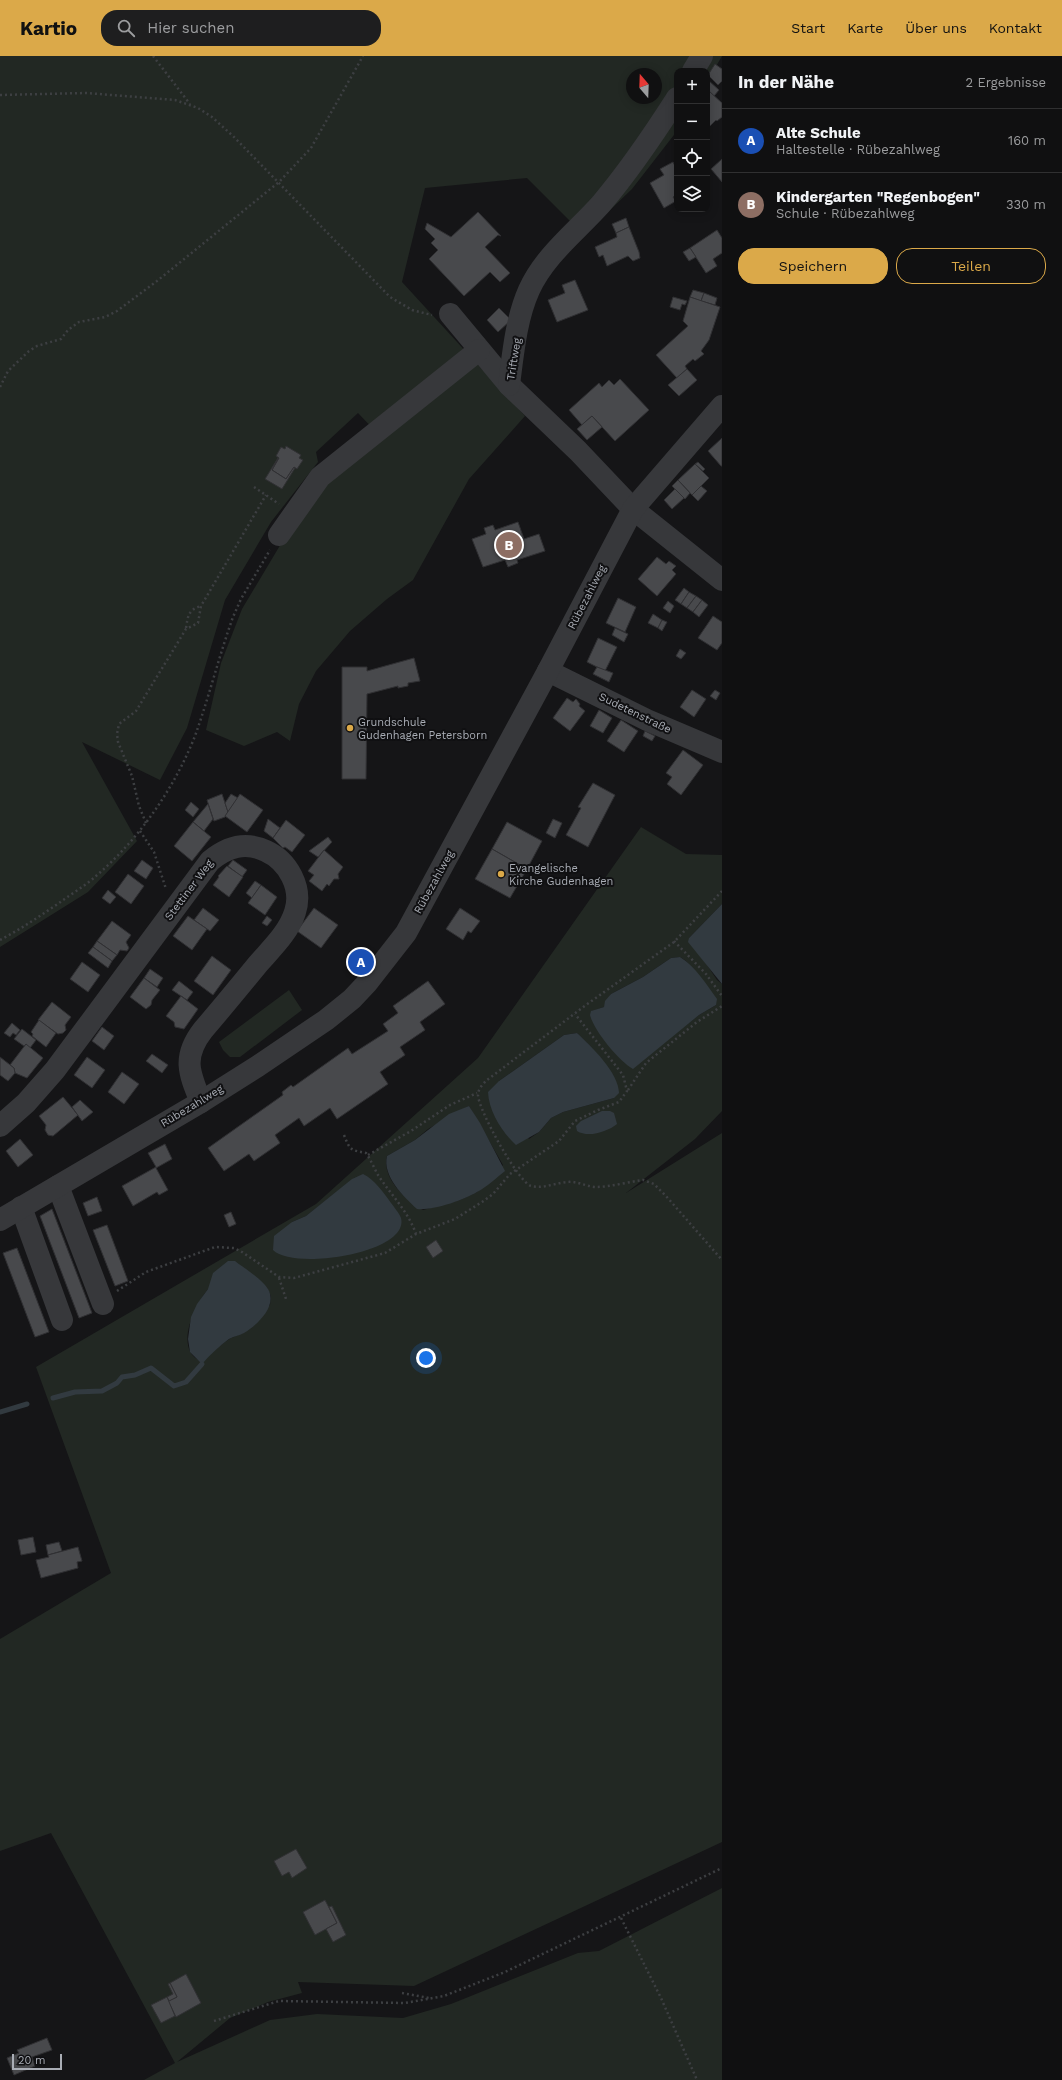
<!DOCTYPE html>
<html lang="de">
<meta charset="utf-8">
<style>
body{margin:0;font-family:"Work Sans",sans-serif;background:#1e1e1f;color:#f1f3f6}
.controls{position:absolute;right:12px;top:12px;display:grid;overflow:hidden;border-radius:8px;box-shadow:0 2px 10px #0003}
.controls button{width:36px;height:36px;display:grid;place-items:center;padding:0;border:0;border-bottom:1px solid #303031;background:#101011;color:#f1f3f6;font:20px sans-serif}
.compass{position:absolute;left:626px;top:12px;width:36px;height:36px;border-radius:50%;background:#101011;box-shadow:0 2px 10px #0003;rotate:341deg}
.scale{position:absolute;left:12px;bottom:10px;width:50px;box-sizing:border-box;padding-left:4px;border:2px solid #a9adb5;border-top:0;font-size:11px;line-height:14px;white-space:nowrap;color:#a9adb5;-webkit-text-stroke:3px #101012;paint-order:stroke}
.you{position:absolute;left:426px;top:1302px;width:14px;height:14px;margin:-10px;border:3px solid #fff;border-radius:50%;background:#1a73e8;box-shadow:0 0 0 6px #1a73e833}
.badge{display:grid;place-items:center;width:26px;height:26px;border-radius:50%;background:#dba949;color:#fff;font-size:13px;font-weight:700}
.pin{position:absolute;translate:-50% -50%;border:2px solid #fff;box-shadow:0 1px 4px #0006}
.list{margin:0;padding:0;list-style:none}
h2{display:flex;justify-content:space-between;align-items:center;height:52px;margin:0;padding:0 16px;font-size:17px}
h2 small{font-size:13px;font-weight:400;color:#9c9d9f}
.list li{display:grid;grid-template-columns:26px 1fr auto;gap:12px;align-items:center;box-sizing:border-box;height:64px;padding:0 16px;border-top:1px solid #303031}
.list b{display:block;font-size:15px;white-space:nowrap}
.list p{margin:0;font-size:13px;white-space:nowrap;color:#9c9d9f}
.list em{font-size:13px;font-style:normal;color:#9c9d9f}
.actions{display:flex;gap:8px;padding:12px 16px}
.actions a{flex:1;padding:9px 0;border:1px solid #dba949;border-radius:16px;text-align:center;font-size:14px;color:#dba949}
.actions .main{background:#dba949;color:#111}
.icon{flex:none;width:22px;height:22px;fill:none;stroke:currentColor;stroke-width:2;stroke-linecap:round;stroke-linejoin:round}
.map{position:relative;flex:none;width:722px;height:2024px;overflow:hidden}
header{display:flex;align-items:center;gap:24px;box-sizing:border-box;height:56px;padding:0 20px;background:#dba949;color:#111}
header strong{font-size:19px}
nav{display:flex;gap:22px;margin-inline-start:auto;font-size:14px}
.search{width:280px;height:36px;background:#1e1e1f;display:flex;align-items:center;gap:10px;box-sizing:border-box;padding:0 14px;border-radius:16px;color:#9c9d9f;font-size:15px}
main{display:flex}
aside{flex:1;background:#101011}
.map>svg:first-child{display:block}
.green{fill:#222823;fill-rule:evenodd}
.water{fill:#323a40}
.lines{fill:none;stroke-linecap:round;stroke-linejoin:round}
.stream{stroke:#323a40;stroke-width:5}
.building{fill:#48494c;stroke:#303033}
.path{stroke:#3d3f42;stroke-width:2.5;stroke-dasharray:2 3;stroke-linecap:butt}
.minor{stroke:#37383b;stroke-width:22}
.poi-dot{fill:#dba949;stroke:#101012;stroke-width:1.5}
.labels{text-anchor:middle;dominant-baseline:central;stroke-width:4;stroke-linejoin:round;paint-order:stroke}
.street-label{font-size:11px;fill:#a9adb5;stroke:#101012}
.poi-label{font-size:11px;fill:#a9adb5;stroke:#101012;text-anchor:start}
</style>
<header>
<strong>Kartio</strong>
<div class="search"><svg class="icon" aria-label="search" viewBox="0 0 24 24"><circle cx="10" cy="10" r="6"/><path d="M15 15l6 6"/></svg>Hier suchen</div>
<nav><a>Start</a><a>Karte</a><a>Über uns</a><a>Kontakt</a></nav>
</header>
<main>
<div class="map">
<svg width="722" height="2024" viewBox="0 0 722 2024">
<rect width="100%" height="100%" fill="#151517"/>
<g class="green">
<path d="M 0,0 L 722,0 L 707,26 L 707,15 L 677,15 L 677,75 L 632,133 L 584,179 L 527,122 L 425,132 L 402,226 L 525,360 L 469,423 L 413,524 L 387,543 L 350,575 L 316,615 L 299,648 L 290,685 L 277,676 L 244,690 L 206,674 L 221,607 L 242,553 L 285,481 L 326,422 L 379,379 L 358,357 L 316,396 L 318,406 L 271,466 L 225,544 L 187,672 L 160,724 L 82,686 L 137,785 L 88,836 L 0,891 ZM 632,18 L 656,18 L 656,42 L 632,42 Z"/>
<path d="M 641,771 L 686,798 L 722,799 L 722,848 L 689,882 L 717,924 L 722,928 L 722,1055 L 695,1083 L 626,1137 L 722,1077 L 722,1786 L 414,1930 L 298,1926 L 302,1937 L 268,1946 L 230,1962 L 177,2006 L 270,1964 L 317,1958 L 403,1962 L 451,1948 L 578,1897 L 599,1895 L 722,1832 L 722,2024 L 144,2024 L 175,2007 L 51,1777 L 0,1795 L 0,1583 L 111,1517 L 36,1311 L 316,1148 L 478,1002 ZM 680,901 L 686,905 L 716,949 L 699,959 L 653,995 L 621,1003 L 602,980 L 592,955 L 604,951 L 611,938 L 643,921 L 671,902 ZM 577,977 L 591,991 L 613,1019 L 614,1042 L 563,1056 L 551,1062 L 539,1076 L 529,1083 L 499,1025 L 564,979 ZM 469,1050 L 503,1109 L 477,1136 L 460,1144 L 423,1154 C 407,1145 381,1122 387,1100 L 415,1084 L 428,1073 ZM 357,1120 L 273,1193 L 292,1166 L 306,1160 ZM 267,1232 L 271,1240 L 270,1249 L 243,1277 L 231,1282 L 216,1292 L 202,1307 C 199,1304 193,1301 191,1297 C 180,1279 197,1247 208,1233 Z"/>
<polygon points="289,934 302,954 240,1001 230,1001 223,994 219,986"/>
</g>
<g class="water">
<polygon points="722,848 722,928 688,886 689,882"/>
<path d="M 680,901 C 696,911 706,928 717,943 L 716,949 L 699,959 L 633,1013 C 619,1005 594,975 590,959 L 591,955 L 604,951 L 605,945 L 611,938 L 643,921 L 671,902 Z"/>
<path d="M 577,977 C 591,990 619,1017 619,1037 L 614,1042 L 563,1056 L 551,1062 L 539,1076 L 516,1089 C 502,1076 489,1056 488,1036 L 499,1025 L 564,979 Z"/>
<path d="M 469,1050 L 480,1067 L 505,1115 C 496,1122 487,1131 477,1136 C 464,1144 432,1155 417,1153 C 404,1141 382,1120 387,1100 L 415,1084 L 449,1058 Z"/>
<path d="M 602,1055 L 610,1055 L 614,1057 L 617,1068 C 607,1076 588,1082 577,1075 L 576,1070 L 581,1065 Z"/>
<path d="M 363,1118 C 374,1123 384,1137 391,1147 C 394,1151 399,1157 401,1162 C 410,1197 294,1215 273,1194 L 274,1180 L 292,1166 L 306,1160 L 352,1123 Z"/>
<path d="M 228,1205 L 235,1205 C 245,1213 261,1222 268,1233 C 278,1250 257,1269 244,1277 C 239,1280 234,1280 229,1283 C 219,1290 211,1298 202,1308 L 190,1296 L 188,1283 L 191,1261 L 197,1248 L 208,1233 L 213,1217 Z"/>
</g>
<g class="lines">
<g class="stream">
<polyline points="53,1342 75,1336 102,1335 117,1327 122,1321 135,1319 151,1312 174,1330 186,1326 202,1308"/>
<polyline points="0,1356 27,1348"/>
</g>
</g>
<g class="building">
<polygon points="715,8 722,13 722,25 718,29 708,19"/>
<polygon points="708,24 719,34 714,40 707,34"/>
<polygon points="709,35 722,47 722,61 717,65 716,64 707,73 707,37"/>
<polygon points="722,103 722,126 711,113"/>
<polygon points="673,106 677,114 677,139 673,141 676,145 664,152 650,127 664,119 660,113"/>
<polygon points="478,156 501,180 498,179 485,191 510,217 500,226 490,216 464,240 429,203 438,194 431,187 435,183 425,173 427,167 451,181"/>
<polygon points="626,162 629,171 616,177 612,168"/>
<polygon points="629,171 639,196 640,202 633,205 628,200 607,210 603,199 599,201 595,191 617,181 616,177"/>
<polygon points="717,174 722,182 722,197 713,203 717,210 706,217 690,192"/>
<polygon points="690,192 696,201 689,205 683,196"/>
<polygon points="575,224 588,254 557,266 548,244 565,237 562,229"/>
<polygon points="693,234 704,237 701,245 690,241"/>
<polygon points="704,237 717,242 715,249 701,245"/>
<polygon points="673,241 687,245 685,249 682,248 680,254 670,251"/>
<polygon points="690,241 720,251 709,284 701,295 704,298 695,305 693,303 685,310 687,313 677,322 656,299 688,270 683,265"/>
<polygon points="499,252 511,264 498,276 487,264"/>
<polygon points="687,313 697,324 679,340 668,329"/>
<polygon points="620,323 649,354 615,385 592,360 582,369 569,354 599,327 602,331 609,324 614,329"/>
<polygon points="592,360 602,371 587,384 577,373"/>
<polygon points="722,382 722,410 721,410 708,395"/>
<polygon points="286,390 301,399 299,402 303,404 297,413 294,411 286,423 272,414 279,402 276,400 281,391 285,393"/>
<polygon points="278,402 272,414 286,423 294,411 295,412 282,433 265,423"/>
<polygon points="698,406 705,413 703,415 695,408"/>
<polygon points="695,408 709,422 692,439 678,424"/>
<polygon points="678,424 690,437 685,443 672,430"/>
<polygon points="701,430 707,435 698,445 692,439"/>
<polygon points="675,433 684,442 672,453 664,444"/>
<polygon points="518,466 524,483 539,478 545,495 517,504 518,507 508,511 505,504 483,511 472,483 486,478 484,472 493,469 495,474"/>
<polygon points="657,501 666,508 669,505 676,510 672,514 676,518 657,540 638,523"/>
<polygon points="684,532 689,536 681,548 675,544"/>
<polygon points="689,536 696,540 687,552 681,548"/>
<polygon points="696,540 702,544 693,556 687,552"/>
<polygon points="618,542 636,551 625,576 606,567"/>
<polygon points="702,544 708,549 699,561 693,556"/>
<polygon points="668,545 674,550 670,557 663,552"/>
<polygon points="653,558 662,564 658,572 648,567"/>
<polygon points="713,560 722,566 722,587 717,594 698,582"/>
<polygon points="662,564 667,566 662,575 658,572"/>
<polygon points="615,572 628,578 624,586 612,579"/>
<polygon points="598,582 617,591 605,615 587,606"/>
<polygon points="680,593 686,597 681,603 676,600"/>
<polygon points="414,602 420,625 408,627 408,630 398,632 398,630 367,638 366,723 342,723 342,611 367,611 367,615"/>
<polygon points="597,611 613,617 609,626 593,618"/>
<polygon points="692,634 706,643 694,661 680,651"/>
<polygon points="715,634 720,637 716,644 710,640"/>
<polygon points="567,642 573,646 576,643 580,648 579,650 585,655 570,675 553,662"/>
<polygon points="599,654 612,662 603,677 590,670"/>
<polygon points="621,664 638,675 624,696 607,685"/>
<polygon points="645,675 655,680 652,685 643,680"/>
<polygon points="683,694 703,709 681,739 667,728 672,721 666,717"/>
<polygon points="593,727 615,739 588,791 566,779 581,752 578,751"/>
<polygon points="222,738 228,756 225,761 214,765 207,744"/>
<polygon points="231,738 238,742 228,756 225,747"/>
<polygon points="240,738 263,754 247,776 225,760"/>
<polygon points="191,746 199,753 193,761 185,754"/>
<polygon points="208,748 213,763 204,775 193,766"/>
<polygon points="268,763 280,772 273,782 264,775"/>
<polygon points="553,763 562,767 555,782 546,777"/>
<polygon points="286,764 305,779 292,796 285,791 283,792 273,782"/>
<polygon points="193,766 211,781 192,805 174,790"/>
<polygon points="507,766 542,785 527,813 492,793"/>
<polygon points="328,781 332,786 318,801 309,795"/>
<polygon points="492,793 527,813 510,842 475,823"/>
<polygon points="324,794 343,811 338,818 339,823 334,823 329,830 327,828 322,835 309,825 314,819 308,815"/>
<polygon points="142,804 153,812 146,823 134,815"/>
<polygon points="233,804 247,814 242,821 228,810"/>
<polygon points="227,810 243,821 229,841 213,829 219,821 218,820"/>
<polygon points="128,818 144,830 131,848 115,836"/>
<polygon points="255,825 261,829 252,842 246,837"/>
<polygon points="261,829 277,841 265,859 248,847"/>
<polygon points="108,834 116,841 110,848 102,842"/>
<polygon points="203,852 219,864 210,875 194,864"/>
<polygon points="314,852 338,869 321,892 297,875"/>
<polygon points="460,852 480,865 471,877 468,875 463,884 446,873"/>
<polygon points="188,860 207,873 192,894 173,880"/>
<polygon points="267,860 272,864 267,870 262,867"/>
<polygon points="112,865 131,879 126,886 129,892 127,895 120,894 117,899 97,885"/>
<polygon points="97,885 117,899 112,905 93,891"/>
<polygon points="93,891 112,905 108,912 88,897"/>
<polygon points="212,900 231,914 213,939 194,925"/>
<polygon points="82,906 100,919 88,936 70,923"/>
<polygon points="150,913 163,922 157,931 144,922"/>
<polygon points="144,922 160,934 152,944 151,949 146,953 130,941"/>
<polygon points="179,925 193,936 187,944 172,934"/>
<polygon points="428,925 445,948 420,966 425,974 400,991 405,999 380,1016 388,1028 337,1063 330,1052 304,1070 299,1062 275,1079 280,1087 254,1105 249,1098 224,1115 208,1092 283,1039 282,1036 291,1029 293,1031 348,992 352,998 388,975 383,968 398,957 393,950"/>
<polygon points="181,940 198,953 184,973 175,971 174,966 166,960"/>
<polygon points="52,946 71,961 65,969 66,974 63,977 58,978 38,964"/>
<polygon points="39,964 56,977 46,991 32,980 33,978 31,976"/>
<polygon points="12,967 20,974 16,979 13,977 10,981 4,977"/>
<polygon points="102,971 114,980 104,994 92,985"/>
<polygon points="22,973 36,984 30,992 26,988 24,990 14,983"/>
<polygon points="26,988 43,1002 27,1022 15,1017 14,1012 10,1009"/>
<polygon points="152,998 168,1009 162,1017 146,1005"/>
<polygon points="0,1001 14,1012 15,1017 8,1025 0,1019"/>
<polygon points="87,1001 105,1014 92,1032 74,1019"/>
<polygon points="122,1016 139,1028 124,1048 108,1036"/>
<polygon points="63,1041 78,1059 53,1080 48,1079 45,1074 46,1069 39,1060"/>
<polygon points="80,1044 93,1056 82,1065 72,1051"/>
<polygon points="20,1083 33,1099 18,1111 6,1095"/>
<polygon points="165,1088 172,1103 156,1112 168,1134 159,1139 157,1136 133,1150 122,1130 156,1111 148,1097"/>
<polygon points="97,1141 102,1155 88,1160 83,1147"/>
<polygon points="52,1153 92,1257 79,1262 40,1160"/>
<polygon points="231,1156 236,1168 229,1171 224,1159"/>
<polygon points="107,1169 128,1225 115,1230 93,1174"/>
<polygon points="436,1184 443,1195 433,1202 426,1191"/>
<polygon points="17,1192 49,1276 35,1281 3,1197"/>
<polygon points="33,1481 36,1496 21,1499 18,1484"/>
<polygon points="59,1486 62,1495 48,1499 46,1489"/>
<polygon points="78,1491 82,1505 77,1506 78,1512 41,1522 36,1504 49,1501 48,1499"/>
<polygon points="296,1793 307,1812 292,1822 289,1816 282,1820 274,1805"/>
<polygon points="325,1844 337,1867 315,1879 303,1856"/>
<polygon points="332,1850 346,1879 333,1886 326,1873 337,1867 329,1851"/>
<polygon points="186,1918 201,1947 176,1961 168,1945 177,1941 170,1927"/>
<polygon points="170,1927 177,1941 169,1945 167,1941 173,1938 168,1928"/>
<polygon points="167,1941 175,1960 161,1967 151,1949"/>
<polygon points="47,1982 52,1994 32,2001 35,2010 14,2019 7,2002 19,1997 17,1994"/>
</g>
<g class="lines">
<g class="path">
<polyline points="153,0 190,48"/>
<polyline points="0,39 86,37 175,44 198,52 212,61 234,81 390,241 412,254 432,259"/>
<polyline points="0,331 8,315 29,295 37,290 61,283 68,274 79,266 105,261 117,255 157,225 279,126 311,92 363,0"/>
<polyline points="254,431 279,448"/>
<path d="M 186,572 C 188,560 188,554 201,550"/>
<polyline points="146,767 139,750 132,720 118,686 117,678 119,668 136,655 186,573 198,567 201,550 266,439"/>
<polyline points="140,775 154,796 166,833"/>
<path d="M 722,835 L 674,886 L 586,949 L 487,1024 C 483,1028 478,1033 478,1039 C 478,1053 518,1126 531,1130 C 543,1133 555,1127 567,1126 C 577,1125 585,1130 595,1131 C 610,1131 628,1126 643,1124 L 654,1128 L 666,1140 L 722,1204"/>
<path d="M 0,884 C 21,873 40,860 59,847 C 71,838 85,830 96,820 C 139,783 174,733 195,680 C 209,641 219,600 233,561 L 241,543 L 270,494"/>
<polyline points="674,885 706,918 722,940"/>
<polyline points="628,1034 646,1007 697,966 722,950"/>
<path d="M 344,1079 C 350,1094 350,1094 366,1097 C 371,1104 374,1112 378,1119 C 391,1139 408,1155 416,1178"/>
<polyline points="368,1099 411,1075 450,1049 477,1037"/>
<polyline points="279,1222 286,1243"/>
<polyline points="117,1235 146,1216 215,1191 234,1192 242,1196 279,1221 294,1222 385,1197 416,1178 455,1163 482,1146 493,1138 510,1118 559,1085 575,1065 598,1054 619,1046 627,1035 623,1019 575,958"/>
<polyline points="621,1862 661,1942 697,2024"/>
<polyline points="402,1937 429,1942"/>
<polyline points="214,1965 279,1945 405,1947 444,1940 505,1916 722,1812"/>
</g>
<g class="minor">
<polyline points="693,15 702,0"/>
<polyline points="450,258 509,329 578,395 633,453 722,524"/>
<path d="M 509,329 C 513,298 516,263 529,234 C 545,199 576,176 601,148 C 629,115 654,78 677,42"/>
<polyline points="279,479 320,421 479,294"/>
<polyline points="548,615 647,664 722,696"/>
<path d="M 0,1070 L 26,1047 L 55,1014 L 210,805 C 227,791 245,785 266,795 C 288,805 303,832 295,856 C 289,876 272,892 258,908 C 240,930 222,952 203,974 C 182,1001 189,1017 201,1046"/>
<polyline points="58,1130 103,1248"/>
<polyline points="21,1151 62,1264"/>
<polyline points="0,1164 201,1046 258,1010 326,964 352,943 367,927 406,877 548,615 633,453 722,350"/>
</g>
</g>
<g class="poi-dot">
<circle cx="350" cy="672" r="4"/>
<circle cx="501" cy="818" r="4"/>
</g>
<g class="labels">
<g class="street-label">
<text transform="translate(514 303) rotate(-81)">Triftweg</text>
<text transform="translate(587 541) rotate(-63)">Rübezahlweg</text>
<text transform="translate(635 657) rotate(26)">Sudetenstraße</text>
<text transform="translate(434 826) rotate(-61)">Rübezahlweg</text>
<text transform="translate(189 834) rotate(-53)">Stettiner Weg</text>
<text transform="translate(192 1050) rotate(-31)">Rübezahlweg</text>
</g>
<g class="poi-label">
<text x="358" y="666">Grundschule<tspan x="358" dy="13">Gudenhagen Petersborn</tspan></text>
<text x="509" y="812">Evangelische<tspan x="509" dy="13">Kirche Gudenhagen</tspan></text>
</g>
</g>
</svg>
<div class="controls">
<button>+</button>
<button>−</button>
<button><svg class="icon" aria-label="locate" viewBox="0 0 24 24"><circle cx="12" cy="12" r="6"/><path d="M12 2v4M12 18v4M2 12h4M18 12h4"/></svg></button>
<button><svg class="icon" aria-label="layers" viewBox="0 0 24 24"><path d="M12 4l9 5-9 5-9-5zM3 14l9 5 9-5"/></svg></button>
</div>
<svg class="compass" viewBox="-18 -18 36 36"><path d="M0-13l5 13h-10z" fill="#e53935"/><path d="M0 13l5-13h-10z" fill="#9c9d9f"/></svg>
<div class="scale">20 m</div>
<div class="you"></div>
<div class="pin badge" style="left:361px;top:906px;background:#1a4fb4">A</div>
<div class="pin badge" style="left:509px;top:489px;background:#8d6e63">B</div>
</div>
<aside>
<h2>In der Nähe<small>2 Ergebnisse</small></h2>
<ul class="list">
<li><span class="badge" style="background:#1a4fb4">A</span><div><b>Alte Schule</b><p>Haltestelle · Rübezahlweg</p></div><em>160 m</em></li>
<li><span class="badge" style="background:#8d6e63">B</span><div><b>Kindergarten &quot;Regenbogen&quot;</b><p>Schule · Rübezahlweg</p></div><em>330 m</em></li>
</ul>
<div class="actions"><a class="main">Speichern</a><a>Teilen</a></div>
</aside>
</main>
